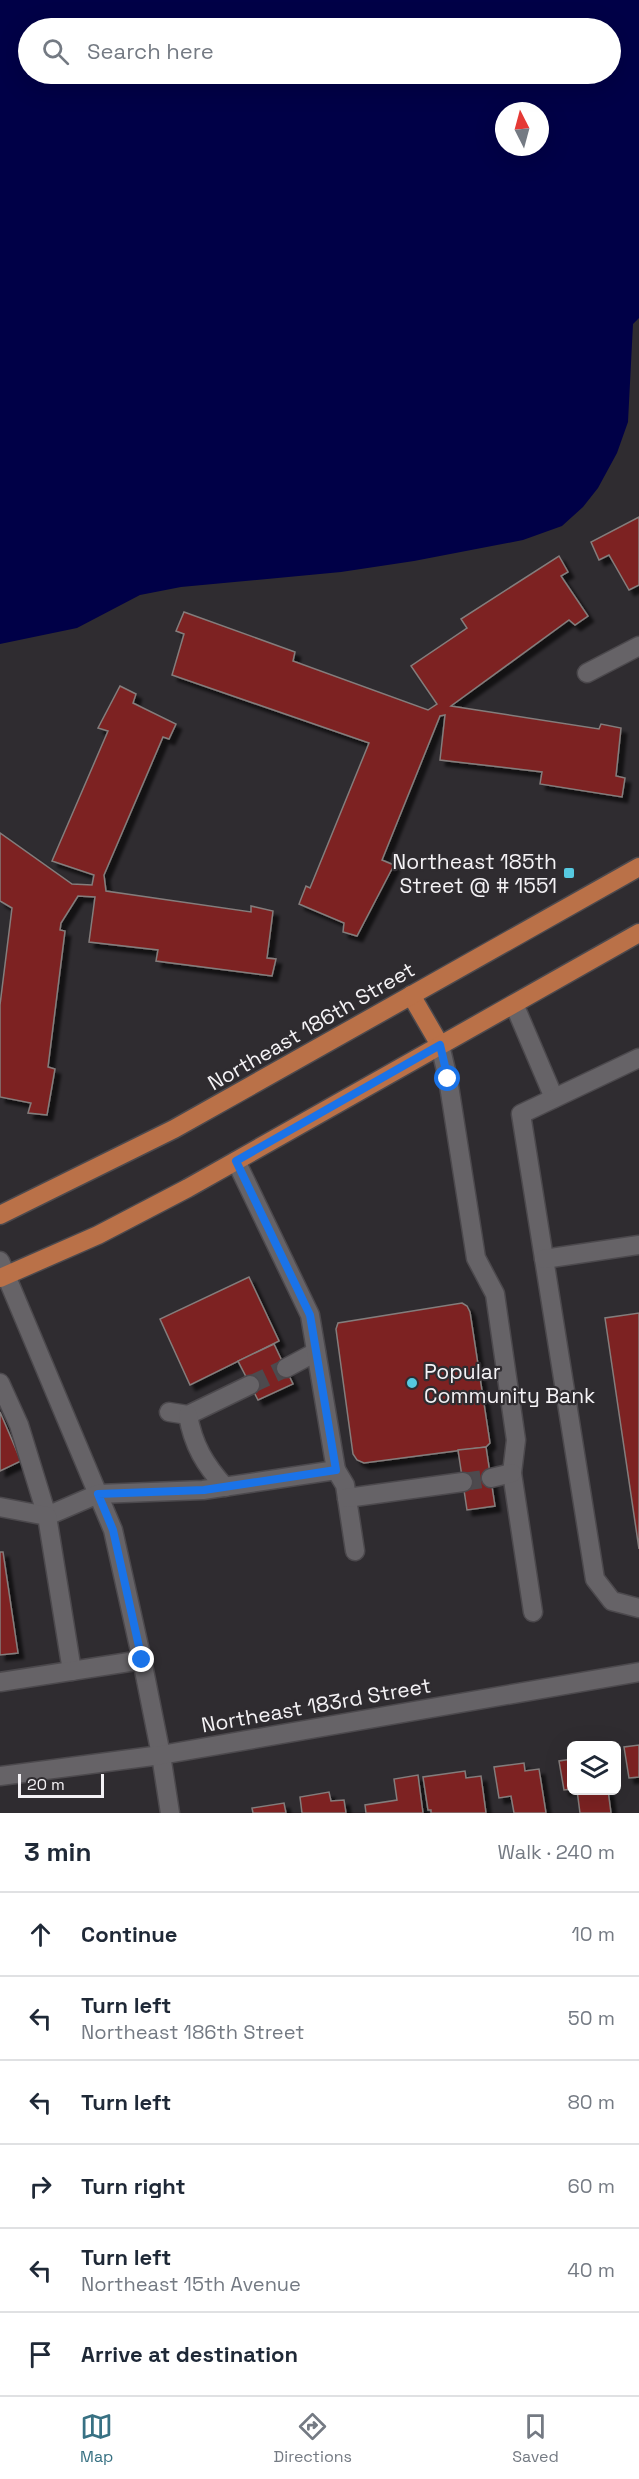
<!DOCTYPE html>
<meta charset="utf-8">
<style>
body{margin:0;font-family:"Space Grotesk",sans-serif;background:#f6f6f7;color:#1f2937}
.controls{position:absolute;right:18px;bottom:18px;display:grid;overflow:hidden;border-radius:9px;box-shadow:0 6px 24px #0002}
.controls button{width:54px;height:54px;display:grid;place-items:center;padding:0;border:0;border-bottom:2px solid #e0e1e3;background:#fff;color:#1f2937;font:30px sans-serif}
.compass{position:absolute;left:495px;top:102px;width:54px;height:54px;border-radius:50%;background:#fff;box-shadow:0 6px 24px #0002;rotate:354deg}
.scale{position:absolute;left:18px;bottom:15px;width:86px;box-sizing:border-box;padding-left:6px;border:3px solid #f4f2f5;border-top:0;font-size:16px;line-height:21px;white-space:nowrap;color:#f4f2f5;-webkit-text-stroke:4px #2f2c30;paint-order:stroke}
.stop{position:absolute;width:18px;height:18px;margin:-14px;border:4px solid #1a73e8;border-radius:50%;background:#fff}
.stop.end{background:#1a73e8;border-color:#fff;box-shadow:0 2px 6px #0008}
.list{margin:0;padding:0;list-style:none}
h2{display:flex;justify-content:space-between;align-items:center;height:78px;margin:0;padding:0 24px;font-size:26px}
h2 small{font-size:20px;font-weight:400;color:#747a83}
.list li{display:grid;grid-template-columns:39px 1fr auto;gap:18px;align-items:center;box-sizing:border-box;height:84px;padding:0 24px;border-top:2px solid #e0e1e3}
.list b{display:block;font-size:22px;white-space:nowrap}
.list p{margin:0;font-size:20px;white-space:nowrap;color:#747a83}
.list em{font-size:20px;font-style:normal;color:#747a83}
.icon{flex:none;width:33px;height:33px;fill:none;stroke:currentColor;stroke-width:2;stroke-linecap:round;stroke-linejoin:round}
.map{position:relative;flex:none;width:639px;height:1813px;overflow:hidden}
.search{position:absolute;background:#fff;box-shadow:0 6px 24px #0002;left:18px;right:18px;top:18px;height:66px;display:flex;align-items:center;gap:15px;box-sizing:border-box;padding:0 21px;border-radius:33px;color:#747a83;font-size:22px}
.sheet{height:582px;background:#fff}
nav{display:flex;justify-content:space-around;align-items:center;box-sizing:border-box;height:84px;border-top:2px solid #e0e1e3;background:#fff;font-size:16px;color:#747a83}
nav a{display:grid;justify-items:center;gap:3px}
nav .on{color:#387183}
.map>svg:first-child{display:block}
.water{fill:#000047;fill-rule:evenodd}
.building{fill:#7d2221;stroke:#847d7c;stroke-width:1.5;filter:url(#shadow)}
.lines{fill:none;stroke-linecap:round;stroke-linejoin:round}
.minor-tunnel{stroke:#4d4a4e;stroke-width:18;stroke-dasharray:18 9;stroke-linecap:butt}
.minor-casing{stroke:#4c494d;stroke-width:21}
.major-casing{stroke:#4c494d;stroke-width:21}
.minor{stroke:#666367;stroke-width:18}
.major{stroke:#ba7148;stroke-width:18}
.route{stroke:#1a73e8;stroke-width:8}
.poi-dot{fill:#56c9e0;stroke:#2f2c30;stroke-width:2}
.labels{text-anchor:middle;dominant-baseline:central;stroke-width:4.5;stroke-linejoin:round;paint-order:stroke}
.poi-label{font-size:21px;fill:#f4f2f5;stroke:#2f2c30;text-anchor:end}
.street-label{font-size:21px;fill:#f4f2f5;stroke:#2f2c30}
</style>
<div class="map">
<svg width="639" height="1813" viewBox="0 0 639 1813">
<defs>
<filter id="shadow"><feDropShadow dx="5.5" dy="5.5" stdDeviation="1.5" flood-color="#0009"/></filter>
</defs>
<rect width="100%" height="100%" fill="#2f2c30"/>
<path class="water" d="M 0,0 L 639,0 L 639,318 L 633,324 L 628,422 L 617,453 L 598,488 L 583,507 L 562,526 L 523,540 L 414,561 L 341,572 L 181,587 L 140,595 L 77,628 L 0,644 ZM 28,28 L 610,28 L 610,74 L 28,74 ZM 504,111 L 540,111 L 540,147 L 504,147 Z"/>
<g class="building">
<polygon points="639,517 639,585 629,590 609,555 599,560 591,542"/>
<polygon points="559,556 568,572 561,576 588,616 575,625 569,620 451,706 599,729 601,724 621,728 616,776 625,778 622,797 540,784 542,772 440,760 445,715 440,716 382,860 394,865 357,936 343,932 344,923 299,904 306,886 310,888 369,743 172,675 184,634 176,631 184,612 295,652 293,661 428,710 437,704 411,666 467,628 461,619"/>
<polygon points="120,686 136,694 133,703 176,724 169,739 163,737 104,875 106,891 251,912 251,906 273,911 267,958 276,959 272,976 156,961 158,950 89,942 95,897 78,896 61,923 60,930 65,931 48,1067 55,1069 47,1115 28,1113 31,1103 0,1097 0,1005 12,908 0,901 0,833 72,884 92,885 94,875 52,861 108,731 98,728"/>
<polygon points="249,1277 279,1341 190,1385 160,1319"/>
<polygon points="462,1303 467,1306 470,1312 490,1443 486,1447 364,1463 357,1460 353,1454 336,1329 338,1323"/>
<polygon points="639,1313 639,1549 605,1318"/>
<polygon points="274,1344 293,1384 258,1400 238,1361"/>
<polygon points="0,1412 21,1461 0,1471"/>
<polygon points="486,1447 495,1506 467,1510 458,1450"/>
<polygon points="0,1552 3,1552 18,1653 0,1655"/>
<polygon points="639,1745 639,1777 629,1778 624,1747"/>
<polygon points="572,1759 572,1789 564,1790 559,1761"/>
<polygon points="524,1763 525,1771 539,1769 546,1813 514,1813 511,1796 499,1798 494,1767"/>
<polygon points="465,1771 466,1778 481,1776 486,1813 431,1813 431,1810 428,1810 423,1777"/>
<polygon points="418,1775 423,1813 366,1813 365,1805 397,1800 394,1779"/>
<polygon points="577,1790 608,1790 611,1813 580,1813"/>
<polygon points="329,1792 331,1801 344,1800 346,1813 302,1813 300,1797"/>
<polygon points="284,1803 286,1813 253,1813 252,1808"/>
</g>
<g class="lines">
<g class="minor-tunnel">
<polyline points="250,1385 286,1368"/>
<polyline points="463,1482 491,1478"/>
</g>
<defs>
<g id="minor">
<polyline points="587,673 639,646"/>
<polyline points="514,1004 554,1098"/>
<polyline points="440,1045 448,1079 476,1258 495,1294 516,1440 512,1473 533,1612"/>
<polyline points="639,1058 521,1114 595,1579 612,1601 639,1608"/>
<polyline points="544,1259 639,1245"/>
<polyline points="0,1261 113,1530 142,1660 161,1755 170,1813"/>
<polyline points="286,1368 316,1352"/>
<polyline points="0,1383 19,1425 47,1516 98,1494 203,1490 336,1470 310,1315 236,1161"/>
<polyline points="169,1412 188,1415 250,1385"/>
<path d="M 188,1415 C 193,1445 205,1465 225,1487"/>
<polyline points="336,1470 345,1485 355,1551"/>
<polyline points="491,1478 512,1473"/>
<polyline points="347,1498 463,1482"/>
<polyline points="0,1507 47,1516 72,1671"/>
<polyline points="0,1682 142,1660"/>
<polyline points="0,1776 161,1755 639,1672"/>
</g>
<g id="major">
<polyline points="411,995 440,1045"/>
<polyline points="0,1215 174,1129 639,867"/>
<polyline points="0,1278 98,1235 188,1188 639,933"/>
</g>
</defs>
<use href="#minor" class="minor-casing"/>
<use href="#major" class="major-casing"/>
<use href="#minor" class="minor"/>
<use href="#major" class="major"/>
</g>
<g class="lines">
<polyline class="route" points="142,1660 113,1530 98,1494 204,1490 336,1470 310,1315 236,1161 440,1045 448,1079"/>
</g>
<g class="poi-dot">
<rect x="563" y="867" width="12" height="12" rx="3"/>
<circle cx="412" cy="1383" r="6"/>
</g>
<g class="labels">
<g class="poi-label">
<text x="557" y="861">Northeast 185th<tspan x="557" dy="24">Street @ # 1551</tspan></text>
<text x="424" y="1371" text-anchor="start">Popular<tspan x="424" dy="24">Community Bank</tspan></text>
</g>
<g class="street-label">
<text transform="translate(311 1026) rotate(-30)">Northeast 186th Street</text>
<text transform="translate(316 1705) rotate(-10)">Northeast 183rd Street</text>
</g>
</g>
</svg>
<div class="controls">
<button><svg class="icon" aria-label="layers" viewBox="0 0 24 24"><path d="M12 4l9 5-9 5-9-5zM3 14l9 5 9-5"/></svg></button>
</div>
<svg class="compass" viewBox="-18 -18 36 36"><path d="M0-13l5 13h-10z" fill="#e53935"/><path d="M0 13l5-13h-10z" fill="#747a83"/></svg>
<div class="scale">20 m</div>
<div class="stop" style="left:448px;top:1079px"></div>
<div class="stop end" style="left:142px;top:1660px"></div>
<div class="search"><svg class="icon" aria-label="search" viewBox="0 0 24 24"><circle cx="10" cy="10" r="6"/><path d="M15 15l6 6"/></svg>Search here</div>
</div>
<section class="sheet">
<h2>3 min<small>Walk · 240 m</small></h2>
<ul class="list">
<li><svg class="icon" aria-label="ahead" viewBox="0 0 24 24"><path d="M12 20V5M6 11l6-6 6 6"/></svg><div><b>Continue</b></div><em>10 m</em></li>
<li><svg class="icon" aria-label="left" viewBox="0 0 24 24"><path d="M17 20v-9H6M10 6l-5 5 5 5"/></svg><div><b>Turn left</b><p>Northeast 186th Street</p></div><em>50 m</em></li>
<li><svg class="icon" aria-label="left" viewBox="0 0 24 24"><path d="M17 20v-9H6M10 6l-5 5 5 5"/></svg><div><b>Turn left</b></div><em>80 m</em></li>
<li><svg class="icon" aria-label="right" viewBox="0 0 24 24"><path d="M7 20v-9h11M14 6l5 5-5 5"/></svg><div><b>Turn right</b></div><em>60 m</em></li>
<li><svg class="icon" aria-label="left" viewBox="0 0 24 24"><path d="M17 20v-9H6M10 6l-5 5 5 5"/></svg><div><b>Turn left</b><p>Northeast 15th Avenue</p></div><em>40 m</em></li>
<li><svg class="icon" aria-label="arrive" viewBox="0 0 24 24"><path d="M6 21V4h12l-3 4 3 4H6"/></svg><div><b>Arrive at destination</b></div></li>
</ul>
</section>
<nav>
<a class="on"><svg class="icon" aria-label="map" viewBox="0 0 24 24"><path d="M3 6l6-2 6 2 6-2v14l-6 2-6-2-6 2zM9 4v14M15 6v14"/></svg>Map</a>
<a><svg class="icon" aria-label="directions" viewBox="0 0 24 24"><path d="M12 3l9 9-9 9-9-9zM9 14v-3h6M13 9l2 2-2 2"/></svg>Directions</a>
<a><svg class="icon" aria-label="saved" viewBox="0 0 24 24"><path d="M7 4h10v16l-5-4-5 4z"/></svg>Saved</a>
</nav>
